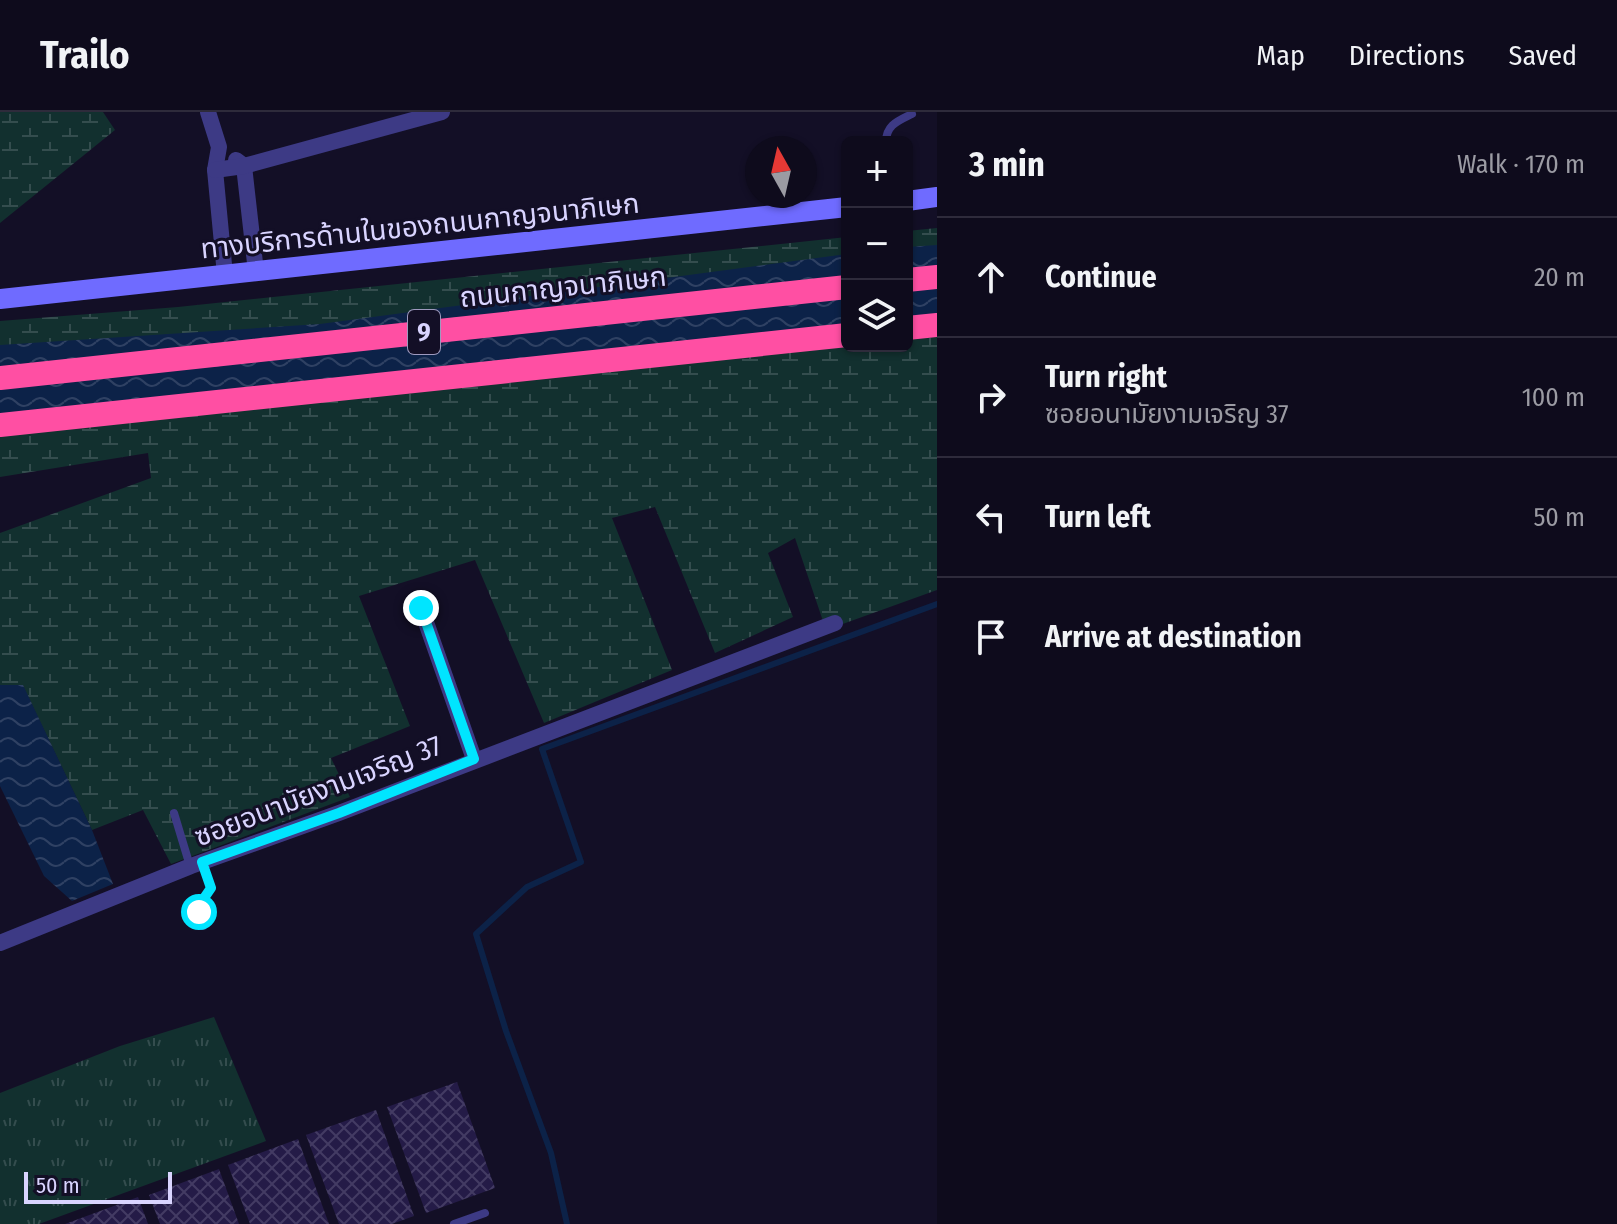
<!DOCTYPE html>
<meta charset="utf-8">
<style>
body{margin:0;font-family:"Fira Sans Condensed","Noto Sans Thai",sans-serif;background:#1c1929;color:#f1f3f6}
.controls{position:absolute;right:24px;top:24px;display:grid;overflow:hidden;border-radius:12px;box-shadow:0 2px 6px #0004}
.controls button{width:72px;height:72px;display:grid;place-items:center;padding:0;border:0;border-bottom:2px solid #2e2b3b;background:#0e0b1c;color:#f1f3f6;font:40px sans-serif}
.compass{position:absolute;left:745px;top:24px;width:72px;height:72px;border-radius:50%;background:#0e0b1c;box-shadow:0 2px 6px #0004;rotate:352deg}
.scale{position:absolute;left:24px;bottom:20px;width:148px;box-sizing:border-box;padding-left:8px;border:4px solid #d9d4ff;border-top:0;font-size:22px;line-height:28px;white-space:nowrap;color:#d9d4ff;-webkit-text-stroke:6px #130f26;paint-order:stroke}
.stop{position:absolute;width:24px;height:24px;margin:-18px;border:6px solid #00e5ff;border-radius:50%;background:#fff}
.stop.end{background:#00e5ff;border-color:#fff;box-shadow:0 2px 8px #0008}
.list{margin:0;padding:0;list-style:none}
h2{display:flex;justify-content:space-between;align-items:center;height:104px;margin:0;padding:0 32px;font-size:34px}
h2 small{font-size:26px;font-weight:400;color:#9b9ba3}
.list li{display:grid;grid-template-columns:52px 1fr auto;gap:24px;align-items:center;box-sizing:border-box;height:120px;padding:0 32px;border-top:2px solid #2e2b3b}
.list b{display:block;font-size:30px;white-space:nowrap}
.list p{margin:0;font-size:26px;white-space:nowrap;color:#9b9ba3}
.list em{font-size:26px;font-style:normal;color:#9b9ba3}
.icon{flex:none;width:44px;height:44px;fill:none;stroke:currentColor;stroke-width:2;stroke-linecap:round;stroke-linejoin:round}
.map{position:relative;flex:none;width:937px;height:1112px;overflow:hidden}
header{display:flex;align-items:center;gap:48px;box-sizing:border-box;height:112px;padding:0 40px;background:#0e0b1c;border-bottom:2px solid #2e2b3b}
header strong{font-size:38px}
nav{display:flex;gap:44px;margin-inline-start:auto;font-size:28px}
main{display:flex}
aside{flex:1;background:#0e0b1c}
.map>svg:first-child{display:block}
.grass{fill:url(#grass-tufts)}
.wetland{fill:url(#wetland-marsh)}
.water{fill:url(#water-waves)}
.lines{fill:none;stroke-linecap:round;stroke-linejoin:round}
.stream{stroke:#0c2248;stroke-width:6}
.building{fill:url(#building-cross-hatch)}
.lane{stroke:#3d3a85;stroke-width:8}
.street{stroke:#3d3a85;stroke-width:16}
.secondary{stroke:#6f6bff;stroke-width:20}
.highway{stroke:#ff4fa3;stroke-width:24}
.route{stroke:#00e5ff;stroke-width:10}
.labels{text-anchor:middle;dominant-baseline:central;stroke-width:6;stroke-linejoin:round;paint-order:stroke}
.shield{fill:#130f26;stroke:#9e99be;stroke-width:2}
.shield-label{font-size:26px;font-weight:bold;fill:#d9d4ff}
.street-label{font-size:28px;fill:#d9d4ff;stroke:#130f26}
</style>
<header>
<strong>Trailo</strong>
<nav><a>Map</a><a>Directions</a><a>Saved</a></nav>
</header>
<main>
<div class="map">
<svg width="937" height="1112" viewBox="0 0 937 1112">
<defs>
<pattern id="grass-tufts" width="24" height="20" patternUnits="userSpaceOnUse" patternTransform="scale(2)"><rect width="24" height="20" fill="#12302f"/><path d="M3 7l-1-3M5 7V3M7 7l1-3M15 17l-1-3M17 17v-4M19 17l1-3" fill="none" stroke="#344d4e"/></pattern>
<pattern id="wetland-marsh" width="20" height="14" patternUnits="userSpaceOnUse" patternTransform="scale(2)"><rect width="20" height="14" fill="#12302f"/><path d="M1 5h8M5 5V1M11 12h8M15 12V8" fill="none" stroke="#344d4e"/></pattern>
<pattern id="water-waves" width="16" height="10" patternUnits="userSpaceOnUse" patternTransform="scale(2)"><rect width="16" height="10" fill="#0c2248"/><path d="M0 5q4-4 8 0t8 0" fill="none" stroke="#2f4163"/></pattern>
<pattern id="building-cross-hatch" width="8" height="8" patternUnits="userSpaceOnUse" patternTransform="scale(2)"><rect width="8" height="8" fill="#241b47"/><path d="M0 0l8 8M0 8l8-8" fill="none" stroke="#433b63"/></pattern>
</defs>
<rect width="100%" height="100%" fill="#130f26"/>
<polygon class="grass" points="214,905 266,1029 39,1112 0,1112 0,981 120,934"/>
<g class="wetland">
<polygon points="0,0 103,0 115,18 0,111"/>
<polygon points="937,116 937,478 826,518 795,426 768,441 793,505 715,541 655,395 612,406 672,558 544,611 475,448 359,484 410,614 331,646 350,685 171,752 143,698 92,718 23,574 0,573 0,421 151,366 148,341 0,365 0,209 178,195 847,125 847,234 907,234 907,119"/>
</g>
<g class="water">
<polygon points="937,133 937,222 907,225 907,135"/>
<polygon points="847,142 847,231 0,322 0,233 320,212"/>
<polygon points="0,573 23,573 92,718 113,772 72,789 44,764 0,674"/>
</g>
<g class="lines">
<polyline class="stream" points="567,1112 551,1041 506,919 476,822 527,775 581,750 542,637 937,492"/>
</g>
<g class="building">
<polygon points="457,970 495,1076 426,1101 387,995"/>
<polygon points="376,998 414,1104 392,1112 339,1112 306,1023"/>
<polygon points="298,1027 329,1112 250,1112 228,1053"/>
<polygon points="219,1057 239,1112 160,1112 149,1083"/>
<polygon points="138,1085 148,1112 65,1112"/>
</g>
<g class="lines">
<g class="lane">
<path d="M 886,30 C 886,13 898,9 912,2"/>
<polyline points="174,701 190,754"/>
<polyline points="202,750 211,776 200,792 203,814"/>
<polyline points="454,1112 485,1101"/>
</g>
<g class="street">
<polyline points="208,0 219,35 215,58 225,163"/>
<polyline points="236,48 244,54 256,160"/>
<polyline points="215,58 244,54 442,0"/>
<polyline points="421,496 474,647"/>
<polyline points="0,831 191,754 339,701 835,511"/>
</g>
<g class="secondary">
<polyline points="907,89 937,85"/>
<polyline points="0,187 847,95"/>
</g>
<g class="highway">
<polyline points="907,168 937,165"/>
<polyline points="907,216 937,213"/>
<polyline points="0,266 847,175"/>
<polyline points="0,313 847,223"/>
</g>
</g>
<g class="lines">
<polyline class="route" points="199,800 200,792 211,776 202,750 339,701 474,647 421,496"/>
</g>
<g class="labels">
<rect class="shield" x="408" y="198" width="32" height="44" rx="6"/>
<g class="shield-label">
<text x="424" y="220">9</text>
</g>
<g class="street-label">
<text transform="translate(420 114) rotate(-6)">ทางบริการด้านในของถนนกาญจนาภิเษก</text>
<text transform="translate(563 175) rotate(-6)">ถนนกาญจนาภิเษก</text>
<text transform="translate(318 679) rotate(-21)">ซอยอนามัยงามเจริญ 37</text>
</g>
</g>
</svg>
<div class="controls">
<button>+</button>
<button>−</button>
<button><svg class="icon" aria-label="layers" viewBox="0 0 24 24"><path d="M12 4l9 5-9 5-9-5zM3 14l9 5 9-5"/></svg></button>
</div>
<svg class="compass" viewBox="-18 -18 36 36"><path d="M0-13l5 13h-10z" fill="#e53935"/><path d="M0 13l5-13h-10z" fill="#9b9ba3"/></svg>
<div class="scale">50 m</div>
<div class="stop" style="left:199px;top:800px"></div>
<div class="stop end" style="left:421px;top:496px"></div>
</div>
<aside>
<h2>3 min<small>Walk · 170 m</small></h2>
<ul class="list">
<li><svg class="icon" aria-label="ahead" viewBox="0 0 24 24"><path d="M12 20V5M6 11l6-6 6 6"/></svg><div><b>Continue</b></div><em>20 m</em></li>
<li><svg class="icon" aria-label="right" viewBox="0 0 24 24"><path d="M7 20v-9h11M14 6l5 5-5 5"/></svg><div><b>Turn right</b><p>ซอยอนามัยงามเจริญ 37</p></div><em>100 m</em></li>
<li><svg class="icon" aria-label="left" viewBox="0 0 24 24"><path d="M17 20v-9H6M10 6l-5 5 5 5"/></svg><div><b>Turn left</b></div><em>50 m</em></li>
<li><svg class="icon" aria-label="arrive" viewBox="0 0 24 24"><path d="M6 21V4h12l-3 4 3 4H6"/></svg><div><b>Arrive at destination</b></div></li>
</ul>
</aside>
</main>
